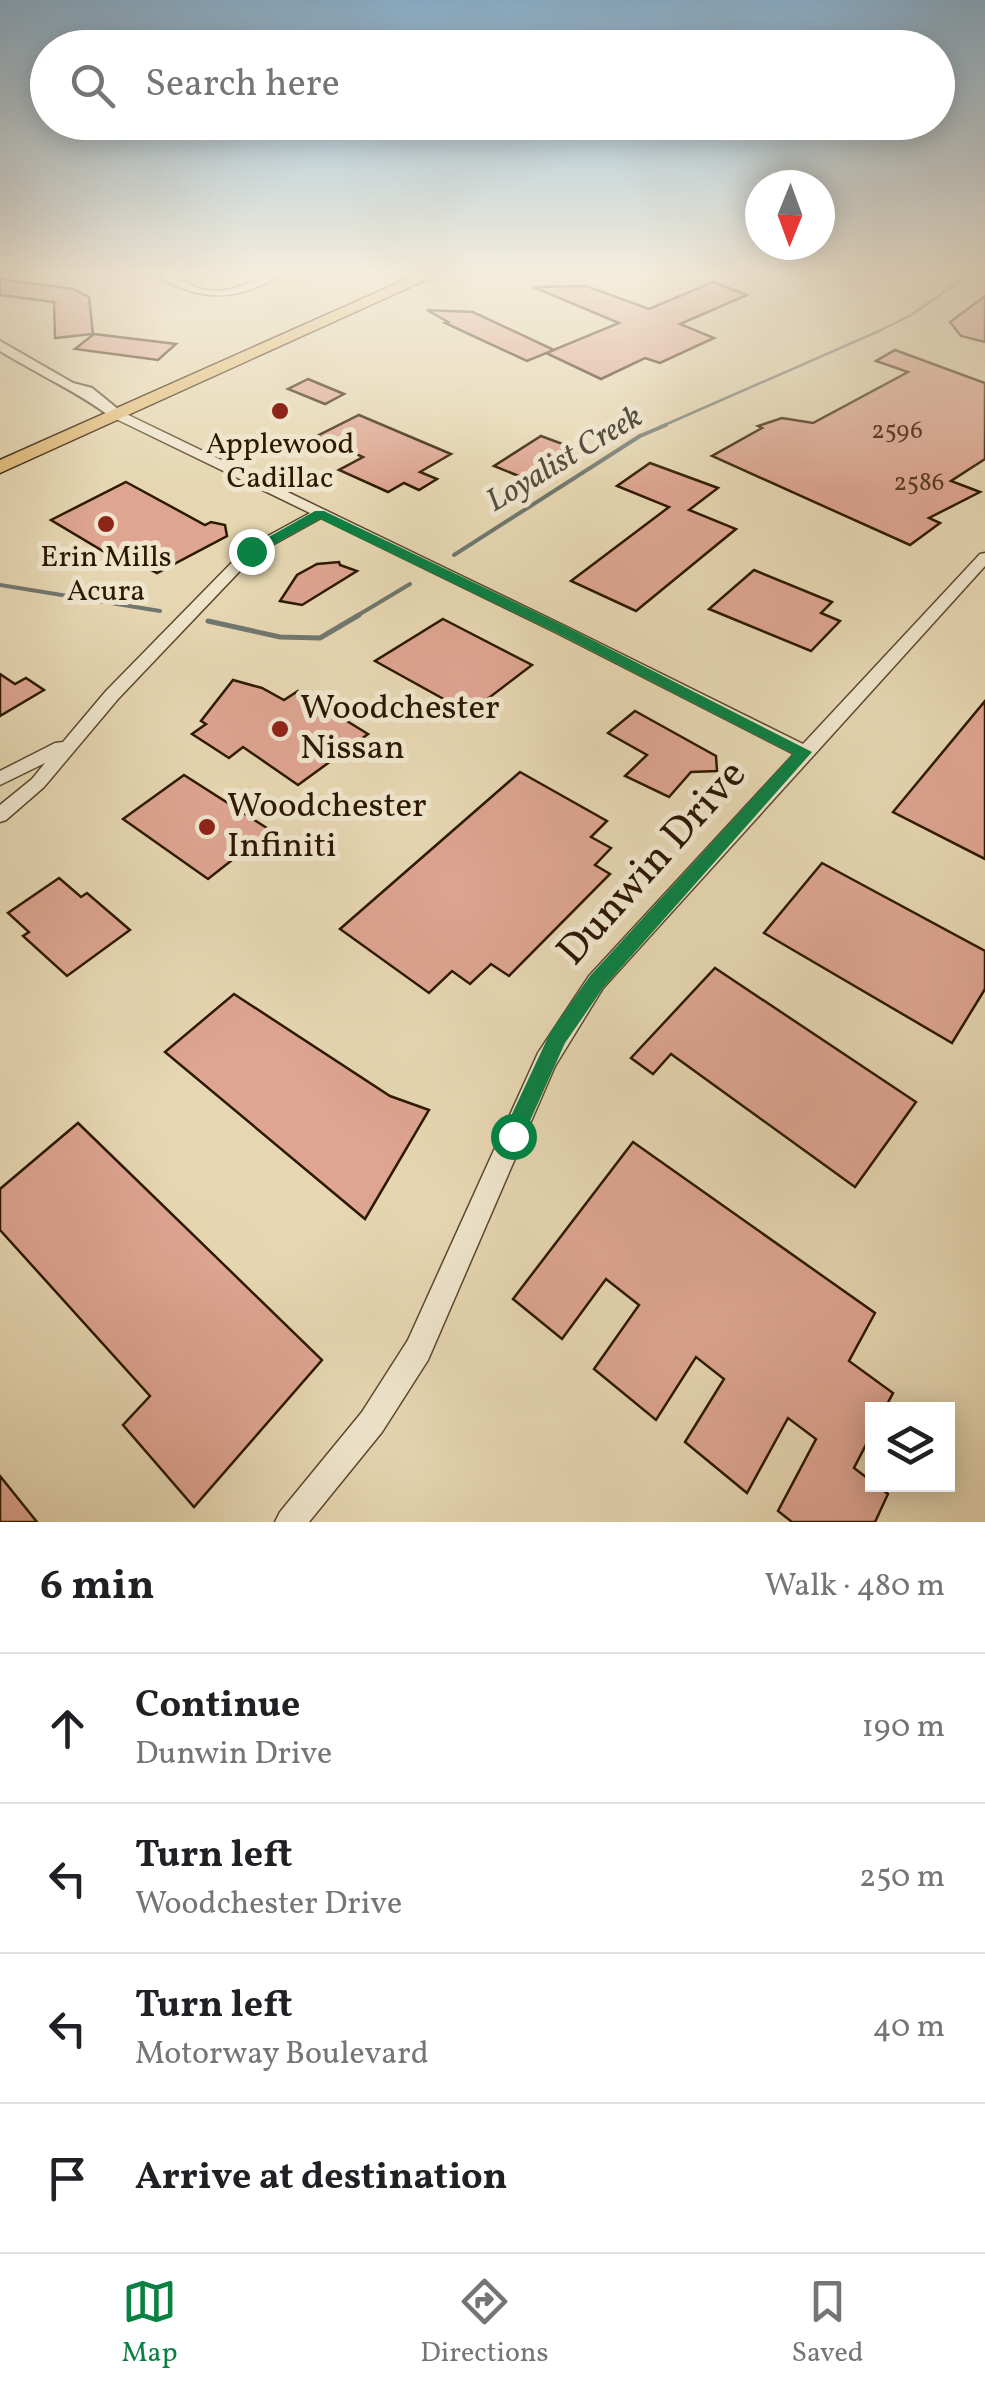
<!DOCTYPE html>
<meta charset="utf-8">
<style>
body{margin:0;font-family:Vollkorn,serif;background:#f6f6f6;color:#202124}
.controls{position:absolute;right:30px;bottom:30px;display:grid;overflow:hidden;border-radius:0px;box-shadow:0 5px 25px #0003}
.controls button{width:90px;height:90px;display:grid;place-items:center;padding:0;border:0;border-bottom:2px solid #e0e0e0;background:#fff;color:#202124;font:50px sans-serif}
.compass{position:absolute;left:745px;top:170px;width:90px;height:90px;border-radius:50%;background:#fff;box-shadow:0 5px 25px #0003;rotate:181deg}
.stop{position:absolute;width:30px;height:30px;margin:-22px;border:8px solid #0b8043;border-radius:50%;background:#fff}
.stop.end{background:#0b8043;border-color:#fff;box-shadow:0 2px 10px #0008}
.list{margin:0;padding:0;list-style:none}
h2{display:flex;justify-content:space-between;align-items:center;height:130px;margin:0;padding:0 40px;font-size:42px}
h2 small{font-size:32px;font-weight:400;color:#757577}
.list li{display:grid;grid-template-columns:65px 1fr auto;gap:30px;align-items:center;box-sizing:border-box;height:150px;padding:0 40px;border-top:2px solid #e0e0e0}
.list b{display:block;font-size:38px;white-space:nowrap}
.list p{margin:0;font-size:32px;white-space:nowrap;color:#757577}
.list em{font-size:32px;font-style:normal;color:#757577}
.icon{flex:none;width:55px;height:55px;fill:none;stroke:currentColor;stroke-width:2;stroke-linecap:round;stroke-linejoin:round}
.map{position:relative;flex:none;width:985px;height:1522px;overflow:hidden}
.search{position:absolute;background:#fff;box-shadow:0 5px 25px #0003;left:30px;right:30px;top:30px;height:110px;display:flex;align-items:center;gap:25px;box-sizing:border-box;padding:0 35px;border-radius:55px;color:#757577;font-size:38px}
.sheet{height:730px;background:#fff}
nav{display:flex;justify-content:space-around;align-items:center;box-sizing:border-box;height:140px;border-top:2px solid #e0e0e0;background:#fff;font-size:28px;color:#757577}
nav a{display:grid;justify-items:center;gap:5px}
nav .on{color:#0b8043}
.map>svg:first-child{display:block}
.lines{fill:none;stroke-linecap:round;stroke-linejoin:round}
.stream-far2{stroke:#70776f;stroke-width:2.5}
.stream-far1{stroke:#70776f;stroke-width:4}
.stream{stroke:#70776f;stroke-width:5}
.building{fill:#dea592;stroke:#2d1800;stroke-width:2.5}
.minor-casing{stroke:#5b482c;stroke-width:3}
.tertiary-casing{stroke:#5b482c;stroke-width:4}
.primary-casing{stroke:#2d1800;stroke-width:3}
.minor{fill:#efe5cd;fill-rule:evenodd}
.tertiary{fill:#efe5cd;fill-rule:evenodd}
.primary{fill:#e3bc79;fill-rule:evenodd}
.route{fill:#0b8043}
.poi-dot{fill:#8f2418;stroke:#efe5cd;stroke-width:4}
.labels{text-anchor:middle;dominant-baseline:central;stroke-width:10;stroke-linejoin:round;paint-order:stroke}
.far-number-label{font-size:25px;fill:#593b24}
.far-poi-label{font-size:30px;fill:#2d1800;stroke:#efe5cd}
.far-water-label{font-size:32px;font-style:italic;fill:#544f41;stroke:#efe5cd}
.poi-label{font-size:35px;fill:#2d1800;stroke:#efe5cd;text-anchor:start}
.near-street-label{font-size:42px;fill:#2d1800;stroke:#efe5cd}
</style>
<div class="map">
<svg width="985" height="1522" viewBox="0 0 985 1522">
<rect width="100%" height="100%" fill="#e6d7b2"/>
<filter id="stains"><feTurbulence type="fractalNoise" baseFrequency=".002" numOctaves="4"/><feColorMatrix values="0 0 0 0 .2 0 0 0 0 .09 0 0 0 0 .02 0 0 0 .5 -.17"/></filter>
<radialGradient id="worn" r=".72"><stop offset=".6" stop-color="#630" stop-opacity="0"/><stop offset="1" stop-color="#630" stop-opacity=".3"/></radialGradient>
<g class="lines">
<polyline class="stream-far2" points="660,427 879,331 911,315 970,274"/>
<g class="stream-far1">
<polyline points="454,555 640,436 666,425"/>
<polyline points="0,585 160,611"/>
<polyline points="355,617 410,584"/>
</g>
<polyline class="stream" points="208,621 280,637 320,638 359,615"/>
</g>
<g class="building">
<polygon points="0,279 73,289 89,297 93,334 55,338 54,302 0,295"/>
<polygon points="713,282 747,295 680,324 714,338 660,363 645,358 601,379 546,353 619,323 533,287 586,286 649,309"/>
<polygon points="985,296 985,342 961,336 950,322"/>
<polygon points="427,310 473,312 554,350 527,361 445,323 448,322"/>
<polygon points="94,334 176,344 158,360 75,349"/>
<polygon points="895,350 985,383 985,459 951,481 980,492 929,518 940,523 910,545 712,456 762,428 758,426 782,418 813,423 908,372 876,361"/>
<polygon points="308,379 344,394 325,404 288,389"/>
<polygon points="359,415 451,454 420,472 437,479 419,490 404,483 388,492 339,470 363,457 317,436"/>
<polygon points="541,436 568,446 521,477 494,466"/>
<polygon points="650,463 718,488 689,510 736,529 636,611 571,581 669,507 617,486"/>
<polygon points="126,482 205,525 211,522 225,525 227,536 157,573 136,562 128,566 51,520"/>
<polygon points="339,562 340,565 357,571 302,605 280,601 297,575 317,564"/>
<polygon points="754,570 832,602 821,613 840,621 811,651 709,609"/>
<polygon points="443,619 532,665 469,713 375,661"/>
<polygon points="0,674 15,684 26,678 44,690 0,716"/>
<polygon points="233,680 262,688 284,700 298,691 368,734 298,785 243,747 229,758 192,734 206,724 201,721"/>
<polygon points="985,701 985,859 893,812"/>
<polygon points="635,711 716,756 717,771 691,772 669,797 625,776 647,755 608,733"/>
<polygon points="520,772 607,821 591,837 611,848 595,865 610,874 509,976 491,964 470,984 452,971 429,993 340,929"/>
<polygon points="184,775 270,830 208,879 123,819"/>
<polygon points="822,863 985,951 985,989 952,1043 764,933"/>
<polygon points="59,878 81,897 87,893 130,930 67,976 23,936 29,932 8,913"/>
<polygon points="715,968 916,1102 855,1187 671,1054 653,1074 631,1058"/>
<polygon points="234,994 390,1096 429,1110 365,1219 165,1052"/>
<polygon points="78,1123 322,1360 194,1507 123,1425 150,1396 0,1230 0,1189"/>
<polygon points="633,1142 875,1313 849,1361 893,1393 884,1410 872,1410 872,1433 854,1468 888,1494 875,1522 792,1522 778,1511 816,1439 788,1418 747,1493 685,1442 724,1379 696,1357 656,1420 594,1369 639,1305 606,1279 562,1339 513,1299"/>
<polygon points="0,1476 37,1522 0,1522"/>
</g>
<g class="lines">
<defs>
<g id="minor">
<path d="M 155,274 C 178,274 195,292 218,291 C 241,290 259,274 282,274 C 239,302 198,303 155,274 Z"/>
<polygon points="112,411 120,411 567,627 803,744 980,554 985,553 985,566 603,988 555,1066 428,1360 382,1432 309,1522 275,1522 280,1512 362,1412 408,1340 538,1053 589,976 794,754 557,633 321,518 256,554 118,699 44,787 6,820 0,822 0,805 32,779 45,763 0,785 0,771 55,743 63,742 106,691 246,548 310,513 112,417"/>
</g>
<path id="tertiary" d="M 0,341 L 73,383 L 92,388 L 124,414 L 111,417 C 77,391 37,374 0,351 Z"/>
<polygon id="primary" points="418,274 439,274 0,473 0,460"/>
</defs>
<use href="#minor" class="minor-casing"/>
<use href="#tertiary" class="tertiary-casing"/>
<use href="#primary" class="primary-casing"/>
<use href="#minor" class="minor"/>
<use href="#tertiary" class="tertiary"/>
<use href="#primary" class="primary"/>
</g>
<linearGradient id="sky" x2="0" y2="1"><stop stop-color="#8ab5d5"/><stop offset="0.56" stop-color="#f4eddc"/><stop offset="1" stop-color="#f4eddc" stop-opacity="0"/></linearGradient>
<rect width="985" height="487" fill="url(#sky)"/>
<polygon class="route" points="315,511 324,511 567,627 812,752 603,988 565,1043 520,1143 513,1146 505,1143 502,1136 505,1129 551,1031 590,976 793,754 557,633 320,519 256,554 244,551"/>
<g class="poi-dot">
<circle cx="280" cy="411" r="10"/>
<circle cx="106" cy="524" r="10"/>
<circle cx="280" cy="729" r="10"/>
<circle cx="207" cy="827" r="10"/>
</g>
<g class="labels">
<g class="far-number-label">
<text x="897" y="431">2596</text>
<text x="919" y="483">2586</text>
</g>
<g class="far-poi-label">
<text x="280" y="445">Applewood<tspan x="280" dy="34">Cadillac</tspan></text>
<text x="106" y="558">Erin Mills<tspan x="106" dy="34">Acura</tspan></text>
</g>
<g class="far-water-label">
<text transform="translate(565 460) rotate(-31)">Loyalist Creek</text>
</g>
<g class="poi-label">
<text x="300" y="709">Woodchester<tspan x="300" dy="40">Nissan</tspan></text>
<text x="227" y="807">Woodchester<tspan x="227" dy="40">Infiniti</tspan></text>
</g>
<g class="near-street-label">
<text transform="translate(653 864) rotate(-48)">Dunwin Drive</text>
</g>
</g>
<rect width="100%" height="100%" filter="url(#stains)"/>
<rect width="100%" height="100%" fill="url(#worn)"/>
</svg>
<div class="controls">
<button><svg class="icon" aria-label="layers" viewBox="0 0 24 24"><path d="M12 4l9 5-9 5-9-5zM3 14l9 5 9-5"/></svg></button>
</div>
<svg class="compass" viewBox="-18 -18 36 36"><path d="M0-13l5 13h-10z" fill="#e53935"/><path d="M0 13l5-13h-10z" fill="#757577"/></svg>
<div class="stop" style="left:513px;top:1136px"></div>
<div class="stop end" style="left:251px;top:551px"></div>
<div class="search"><svg class="icon" aria-label="search" viewBox="0 0 24 24"><circle cx="10" cy="10" r="6"/><path d="M15 15l6 6"/></svg>Search here</div>
</div>
<section class="sheet">
<h2>6 min<small>Walk · 480 m</small></h2>
<ul class="list">
<li><svg class="icon" aria-label="ahead" viewBox="0 0 24 24"><path d="M12 20V5M6 11l6-6 6 6"/></svg><div><b>Continue</b><p>Dunwin Drive</p></div><em>190 m</em></li>
<li><svg class="icon" aria-label="left" viewBox="0 0 24 24"><path d="M17 20v-9H6M10 6l-5 5 5 5"/></svg><div><b>Turn left</b><p>Woodchester Drive</p></div><em>250 m</em></li>
<li><svg class="icon" aria-label="left" viewBox="0 0 24 24"><path d="M17 20v-9H6M10 6l-5 5 5 5"/></svg><div><b>Turn left</b><p>Motorway Boulevard</p></div><em>40 m</em></li>
<li><svg class="icon" aria-label="arrive" viewBox="0 0 24 24"><path d="M6 21V4h12l-3 4 3 4H6"/></svg><div><b>Arrive at destination</b></div></li>
</ul>
</section>
<nav>
<a class="on"><svg class="icon" aria-label="map" viewBox="0 0 24 24"><path d="M3 6l6-2 6 2 6-2v14l-6 2-6-2-6 2zM9 4v14M15 6v14"/></svg>Map</a>
<a><svg class="icon" aria-label="directions" viewBox="0 0 24 24"><path d="M12 3l9 9-9 9-9-9zM9 14v-3h6M13 9l2 2-2 2"/></svg>Directions</a>
<a><svg class="icon" aria-label="saved" viewBox="0 0 24 24"><path d="M7 4h10v16l-5-4-5 4z"/></svg>Saved</a>
</nav>
